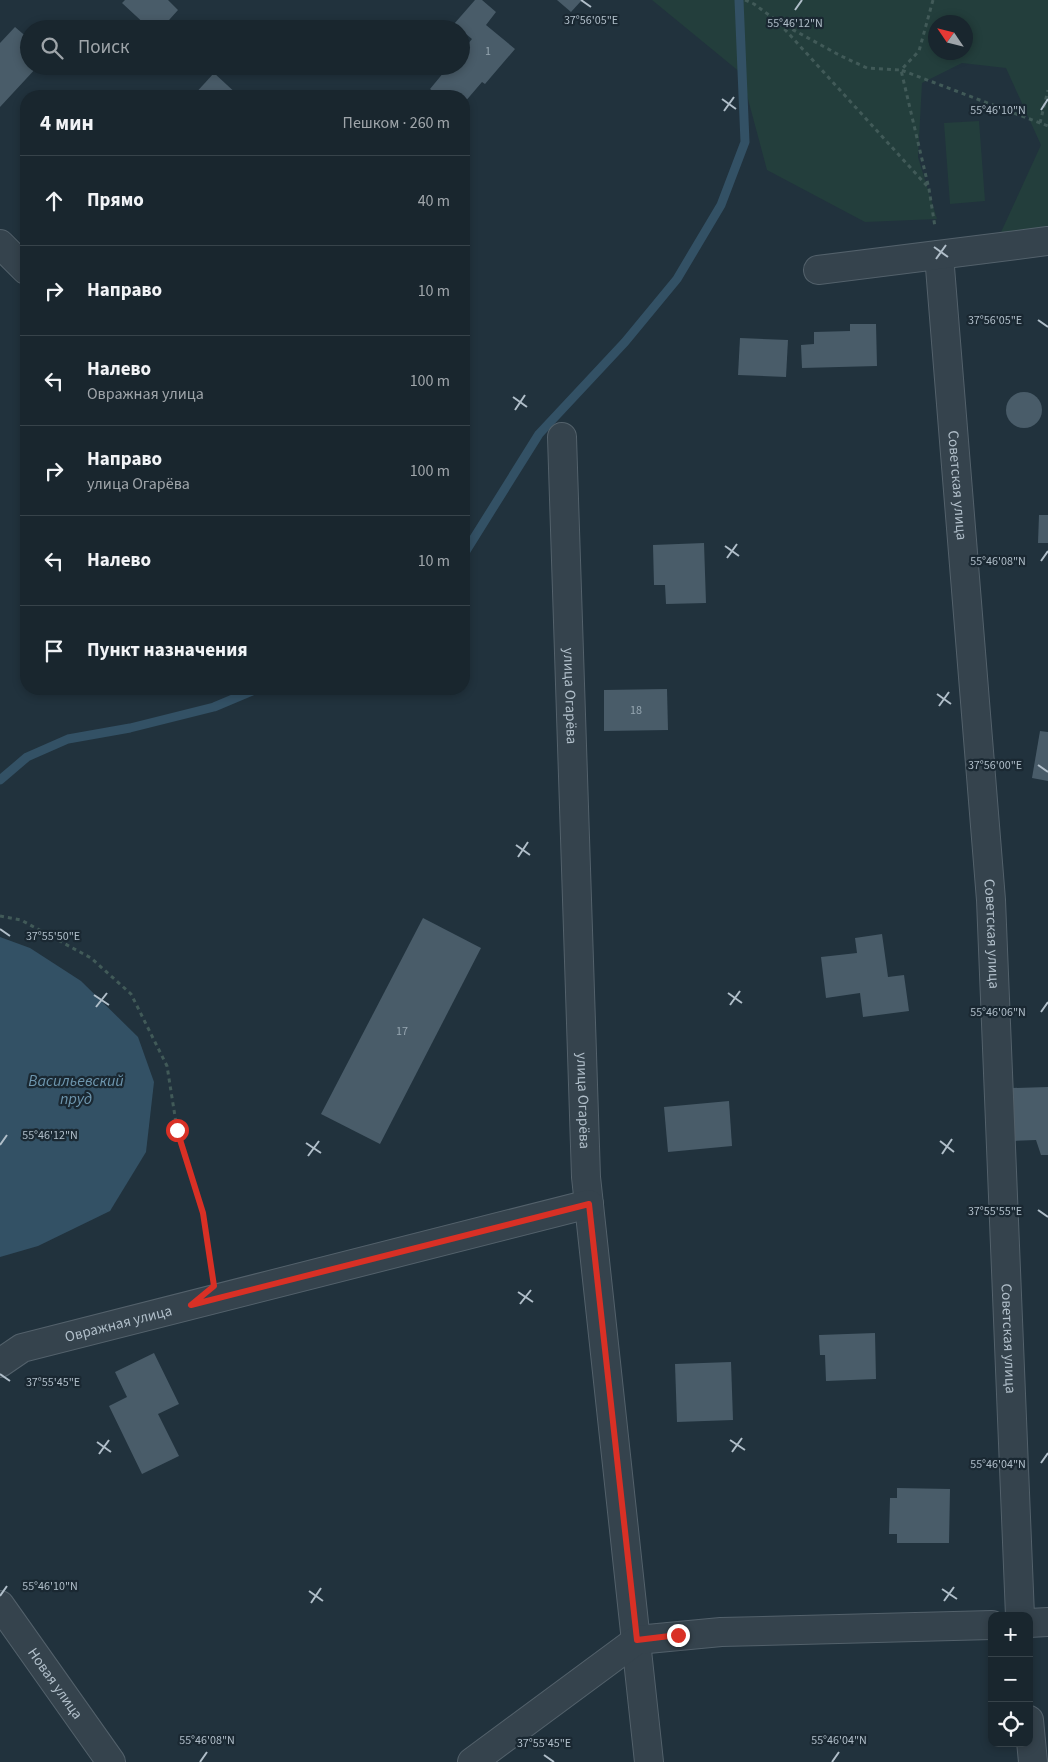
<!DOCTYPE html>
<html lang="ru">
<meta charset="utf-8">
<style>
body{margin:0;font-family:"Source Sans 3",sans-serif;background:#222e36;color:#f1f3f6}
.controls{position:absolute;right:15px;bottom:15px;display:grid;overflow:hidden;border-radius:10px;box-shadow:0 2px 8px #0003}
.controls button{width:45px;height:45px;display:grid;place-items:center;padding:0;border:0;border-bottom:1px solid #37434a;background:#19262e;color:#f1f3f6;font:25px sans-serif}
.compass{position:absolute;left:928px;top:15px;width:45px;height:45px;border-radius:50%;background:#19262e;box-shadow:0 2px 8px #0003;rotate:305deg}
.stop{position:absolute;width:15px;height:15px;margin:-11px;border:4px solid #d93025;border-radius:50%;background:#fff}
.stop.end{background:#d93025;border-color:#fff;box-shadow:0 1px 5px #0008}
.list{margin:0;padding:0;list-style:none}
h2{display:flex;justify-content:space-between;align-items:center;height:65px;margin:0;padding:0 20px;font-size:21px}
h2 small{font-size:16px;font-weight:400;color:#9fa5aa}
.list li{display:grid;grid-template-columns:32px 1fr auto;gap:15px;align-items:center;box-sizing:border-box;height:90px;padding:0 20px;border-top:1px solid #37434a}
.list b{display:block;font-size:19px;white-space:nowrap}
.list p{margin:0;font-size:16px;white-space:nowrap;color:#9fa5aa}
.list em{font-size:16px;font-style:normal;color:#9fa5aa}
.icon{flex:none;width:28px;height:28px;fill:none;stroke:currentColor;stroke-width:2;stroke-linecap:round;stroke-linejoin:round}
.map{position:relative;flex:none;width:1048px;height:1762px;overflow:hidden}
.search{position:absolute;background:#19262e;box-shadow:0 2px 8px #0003;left:20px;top:20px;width:450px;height:55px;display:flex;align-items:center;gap:12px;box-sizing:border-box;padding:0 18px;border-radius:28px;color:#9fa5aa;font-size:19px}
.panel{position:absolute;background:#19262e;box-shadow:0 2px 8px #0003;left:20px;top:90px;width:450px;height:605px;border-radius:20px}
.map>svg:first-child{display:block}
.green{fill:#233e3c;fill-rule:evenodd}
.water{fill:#335165}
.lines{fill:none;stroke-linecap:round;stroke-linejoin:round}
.stream{stroke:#335165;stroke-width:9}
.building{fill:#495c69}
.street-casing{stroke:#53616b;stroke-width:30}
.path{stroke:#415a58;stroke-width:3;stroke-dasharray:4 4;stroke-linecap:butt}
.street{stroke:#35434d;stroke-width:28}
.route{stroke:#d93025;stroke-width:6}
.ticks{fill:none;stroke:#b0bec9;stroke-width:2}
.labels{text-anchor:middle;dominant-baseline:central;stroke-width:4.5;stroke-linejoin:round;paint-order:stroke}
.number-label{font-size:12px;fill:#96a6b1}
.street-label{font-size:15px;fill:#b0bec9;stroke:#1a2832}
.water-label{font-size:16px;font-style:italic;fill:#6e96ae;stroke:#1a2832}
.ticks-label{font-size:12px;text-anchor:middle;fill:#b0bec9;stroke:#1a2832;stroke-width:4.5;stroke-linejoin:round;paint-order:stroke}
</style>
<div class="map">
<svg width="1048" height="1762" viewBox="0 0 1048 1762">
<rect width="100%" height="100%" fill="#21323d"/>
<g class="green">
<path d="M 652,0 L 1048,0 L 1048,254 L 991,254 L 1041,145 L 1006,68 L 962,63 L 922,83 L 918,157 L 937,219 L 865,222 L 767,170 L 741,73 ZM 936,22 L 966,22 L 966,52 L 936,52 Z"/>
<polygon points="979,121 985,201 950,204 944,123"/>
</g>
<polygon class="water" points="0,937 30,948 81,981 138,1037 154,1082 146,1152 110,1211 38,1246 0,1257"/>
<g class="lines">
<g class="stream">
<polyline points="464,554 539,434 625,342 677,279 721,205 745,142 739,0"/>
<polyline points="0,780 27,757 68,739 130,728 214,707 257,689"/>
</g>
</g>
<g class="building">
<polygon points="125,0 168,0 178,10 161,29 155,29 151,26 149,28 122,3"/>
<polygon points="475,0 482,0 496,12 486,25 515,49 485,84 482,82 464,103 464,96 439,96 430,89 449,66 461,66 461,52 472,39 454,24"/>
<polygon points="557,0 582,0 571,12"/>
<polygon points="15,27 29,39 29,66 38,66 0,107 0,43"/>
<polygon points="214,73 239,96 193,96"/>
<polygon points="850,324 876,324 877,366 802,368 801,345 814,344 814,332 850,331"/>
<polygon points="740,338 788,340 786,377 738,375"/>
<circle cx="1024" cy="410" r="18"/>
<polygon points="1039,515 1048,515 1048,543 1038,543"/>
<polygon points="704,543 706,603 666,604 665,585 654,585 653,545"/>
<polygon points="667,689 668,730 604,731 604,690"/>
<polygon points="1040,731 1048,732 1048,781 1032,778"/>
<polygon points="423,918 481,948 380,1144 321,1114"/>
<polygon points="882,934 888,977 904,975 909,1011 863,1017 860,993 826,998 821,957 857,953 855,938"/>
<polygon points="1048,1087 1048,1155 1041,1155 1036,1140 1013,1141 1012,1088"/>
<polygon points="729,1101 732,1146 668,1152 664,1107"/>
<polygon points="875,1333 876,1379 826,1381 825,1355 820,1355 819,1335"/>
<polygon points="154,1353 179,1404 158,1414 179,1456 142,1474 109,1406 127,1397 115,1372"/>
<polygon points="731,1362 733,1420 677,1422 675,1364"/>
<polygon points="897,1488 950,1489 949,1543 897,1543 897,1534 889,1534 890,1498 897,1498"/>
</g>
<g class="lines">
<defs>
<g id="street">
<polyline points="0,244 26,270"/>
<path id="s1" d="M 939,255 L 991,900 L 1020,1616"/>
<polyline points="818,270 1048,241"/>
<path id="s2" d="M 562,437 L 586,1177 L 649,1762"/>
<path id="s3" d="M 0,1363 L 22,1348 L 589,1204"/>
<path id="s4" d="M 0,1605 L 111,1762"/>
<polyline points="1029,1623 1048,1622"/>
<polyline points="1029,1720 1033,1762"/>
<polyline points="472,1762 637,1640 721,1632 992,1625"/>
</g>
</defs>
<use href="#street" class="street-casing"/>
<g class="path">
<polyline points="745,0 754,4 777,21 841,56 867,68 901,70 929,189 935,227"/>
<polyline points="933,0 919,51 901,70 1048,126"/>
<polyline points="779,23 928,187"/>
<polyline points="1040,123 1048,90"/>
<polyline points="0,916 21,920 91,958 131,994 167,1066 177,1129 203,1213 212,1272"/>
</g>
<use href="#street" class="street"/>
</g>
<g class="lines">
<polyline class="route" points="177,1130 203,1213 214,1286 191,1305 589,1204 637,1640 678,1635"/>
</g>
<path class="ticks" d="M 581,0 L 591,7M 795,10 L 802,0M 722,99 L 736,109M 1041,110 L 1048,99M 724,111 L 734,97M 934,247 L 948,257M 936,259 L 946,245M 1038,320 L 1048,327M 513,397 L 527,407M 515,410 L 525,395M 725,546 L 739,556M 727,558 L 737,544M 1041,561 L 1048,551M 937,694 L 951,704M 939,706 L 949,692M 1038,765 L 1048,772M 516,845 L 530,855M 518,857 L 528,842M 0,929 L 10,936M 728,993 L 742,1003M 94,995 L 109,1005M 730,1005 L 740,991M 96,1007 L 107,993M 1041,1012 L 1048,1002M 940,1141 L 954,1152M 306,1143 L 321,1153M 0,1145 L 7,1135M 942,1154 L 952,1139M 308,1156 L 319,1141M 1038,1210 L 1048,1217M 518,1292 L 533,1302M 520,1304 L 531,1290M 0,1374 L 10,1381M 730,1440 L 745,1450M 97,1442 L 111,1452M 732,1452 L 742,1438M 99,1454 L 109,1440M 1041,1463 L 1048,1453M 942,1589 L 957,1599M 309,1591 L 323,1601M 0,1596 L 7,1586M 944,1601 L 954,1587M 311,1603 L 321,1588M 544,1755 L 554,1762M 200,1762 L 207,1752M 832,1762 L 839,1752"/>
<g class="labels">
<g class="number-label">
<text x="488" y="51">1</text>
<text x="636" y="710">18</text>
<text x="402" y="1031">17</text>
</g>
<g class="street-label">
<text stroke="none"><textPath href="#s1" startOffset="231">Советская улица</textPath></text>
<text stroke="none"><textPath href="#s2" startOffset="259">улица Огарёва</textPath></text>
<text stroke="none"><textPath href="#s1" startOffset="681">Советская улица</textPath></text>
<text stroke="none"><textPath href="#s2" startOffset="664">улица Огарёва</textPath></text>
<text stroke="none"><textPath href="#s3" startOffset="126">Овражная улица</textPath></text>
<text stroke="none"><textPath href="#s1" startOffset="1086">Советская улица</textPath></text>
<text stroke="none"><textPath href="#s4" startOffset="96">Новая улица</textPath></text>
</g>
<g class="water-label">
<text x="76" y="1081">Васильевский<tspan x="76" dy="18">пруд</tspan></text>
</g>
</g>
<g class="ticks-label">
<text x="591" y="24">37°56'05"E</text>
<text x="795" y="27">55°46'12"N</text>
<text x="998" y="114">55°46'10"N</text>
<text x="995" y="324">37°56'05"E</text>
<text x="998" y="565">55°46'08"N</text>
<text x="995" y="769">37°56'00"E</text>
<text x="53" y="940">37°55'50"E</text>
<text x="998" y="1016">55°46'06"N</text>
<text x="50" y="1139">55°46'12"N</text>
<text x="995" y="1215">37°55'55"E</text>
<text x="53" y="1386">37°55'45"E</text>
<text x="998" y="1468">55°46'04"N</text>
<text x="50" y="1590">55°46'10"N</text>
<text x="207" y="1744">55°46'08"N</text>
<text x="839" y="1744">55°46'04"N</text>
<text x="544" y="1747">37°55'45"E</text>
</g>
</svg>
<div class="controls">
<button>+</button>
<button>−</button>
<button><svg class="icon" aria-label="locate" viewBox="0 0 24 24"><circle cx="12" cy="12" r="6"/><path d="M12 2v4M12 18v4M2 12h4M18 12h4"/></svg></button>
</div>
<svg class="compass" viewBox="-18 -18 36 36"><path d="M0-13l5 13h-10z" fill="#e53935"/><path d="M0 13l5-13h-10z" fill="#9fa5aa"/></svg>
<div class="stop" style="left:177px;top:1130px"></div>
<div class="stop end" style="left:678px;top:1635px"></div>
<div class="search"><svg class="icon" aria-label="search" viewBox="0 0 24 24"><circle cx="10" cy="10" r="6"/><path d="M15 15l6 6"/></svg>Поиск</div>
<section class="panel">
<h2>4 мин<small>Пешком · 260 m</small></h2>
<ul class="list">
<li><svg class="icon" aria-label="ahead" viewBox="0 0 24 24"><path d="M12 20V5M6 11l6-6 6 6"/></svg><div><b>Прямо</b></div><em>40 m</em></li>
<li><svg class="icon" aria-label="right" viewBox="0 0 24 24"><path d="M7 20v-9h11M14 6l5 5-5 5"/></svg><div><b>Направо</b></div><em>10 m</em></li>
<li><svg class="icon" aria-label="left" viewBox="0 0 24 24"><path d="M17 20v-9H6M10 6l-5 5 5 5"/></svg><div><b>Налево</b><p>Овражная улица</p></div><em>100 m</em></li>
<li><svg class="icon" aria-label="right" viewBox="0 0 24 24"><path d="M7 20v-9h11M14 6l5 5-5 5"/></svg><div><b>Направо</b><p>улица Огарёва</p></div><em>100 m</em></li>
<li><svg class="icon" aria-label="left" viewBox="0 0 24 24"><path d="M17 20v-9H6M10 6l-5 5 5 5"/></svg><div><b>Налево</b></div><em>10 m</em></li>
<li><svg class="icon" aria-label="arrive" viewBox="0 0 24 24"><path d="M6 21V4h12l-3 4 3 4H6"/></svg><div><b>Пункт назначения</b></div></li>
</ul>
</section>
</div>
